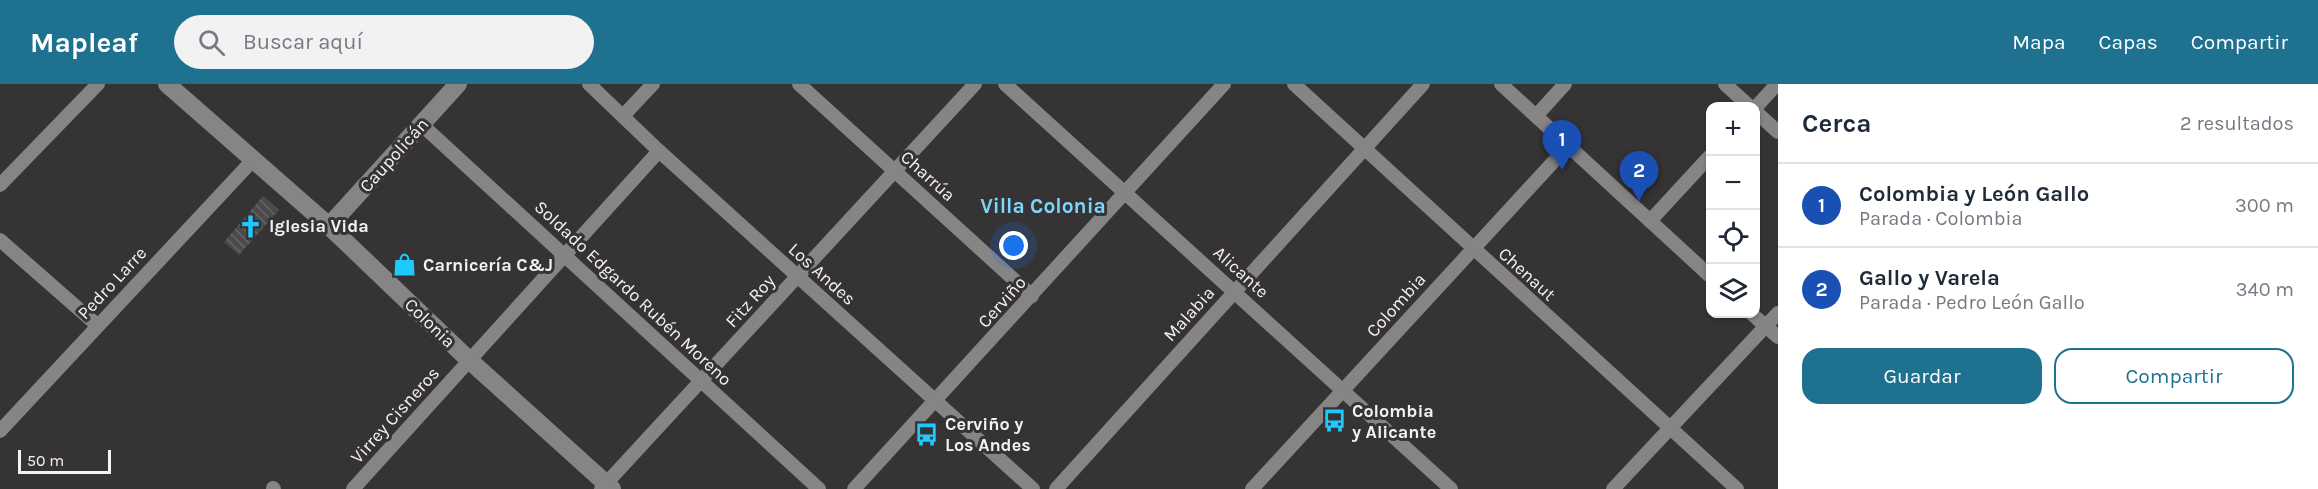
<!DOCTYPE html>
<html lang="es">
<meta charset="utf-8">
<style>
body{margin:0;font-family:Karla,sans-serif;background:#f2f2f3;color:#1f2937}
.controls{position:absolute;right:18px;top:18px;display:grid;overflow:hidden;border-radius:12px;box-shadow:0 2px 4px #0004}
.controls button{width:54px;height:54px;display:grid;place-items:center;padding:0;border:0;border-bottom:2px solid #e0e1e3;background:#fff;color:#1f2937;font:30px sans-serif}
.scale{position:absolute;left:18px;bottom:15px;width:93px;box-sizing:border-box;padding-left:6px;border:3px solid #f3f1f2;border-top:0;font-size:16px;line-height:21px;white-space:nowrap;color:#f3f1f2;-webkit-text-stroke:4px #363335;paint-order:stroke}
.you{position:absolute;left:1014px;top:162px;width:21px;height:21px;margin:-15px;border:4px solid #fff;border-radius:50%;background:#1a73e8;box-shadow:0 0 0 9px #1a73e833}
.badge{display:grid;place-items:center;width:39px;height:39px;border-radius:50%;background:#1f7190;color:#fff;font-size:20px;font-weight:700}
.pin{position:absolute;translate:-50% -50px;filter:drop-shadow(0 2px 3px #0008)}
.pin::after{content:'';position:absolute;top:32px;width:21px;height:18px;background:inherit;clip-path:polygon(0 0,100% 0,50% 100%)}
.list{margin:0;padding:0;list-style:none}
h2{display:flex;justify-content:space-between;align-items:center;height:78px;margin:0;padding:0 24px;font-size:26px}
h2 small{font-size:20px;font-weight:400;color:#747a83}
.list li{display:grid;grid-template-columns:39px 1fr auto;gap:18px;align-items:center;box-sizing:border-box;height:84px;padding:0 24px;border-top:2px solid #e0e1e3}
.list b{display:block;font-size:22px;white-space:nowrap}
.list p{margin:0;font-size:20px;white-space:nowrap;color:#747a83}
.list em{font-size:20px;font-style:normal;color:#747a83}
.actions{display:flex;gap:12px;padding:18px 24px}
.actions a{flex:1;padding:14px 0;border:2px solid #1f7190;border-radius:18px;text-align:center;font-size:21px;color:#1f7190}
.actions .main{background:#1f7190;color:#fff}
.icon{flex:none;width:33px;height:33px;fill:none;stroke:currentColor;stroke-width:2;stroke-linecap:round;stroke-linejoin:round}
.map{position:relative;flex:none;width:1778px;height:405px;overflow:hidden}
header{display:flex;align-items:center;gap:36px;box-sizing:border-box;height:84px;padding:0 30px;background:#1f7190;color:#fff}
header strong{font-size:28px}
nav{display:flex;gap:33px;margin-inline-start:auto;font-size:21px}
.search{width:420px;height:54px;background:#f2f2f3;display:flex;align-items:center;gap:15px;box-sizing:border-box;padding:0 21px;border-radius:33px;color:#747a83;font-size:22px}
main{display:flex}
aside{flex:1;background:#fff}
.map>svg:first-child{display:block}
.building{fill:url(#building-back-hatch)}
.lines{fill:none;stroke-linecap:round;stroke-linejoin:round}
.street{stroke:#868485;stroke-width:14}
.secondary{stroke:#868485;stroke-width:18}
.labels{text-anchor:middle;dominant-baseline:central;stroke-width:6;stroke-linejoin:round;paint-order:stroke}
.street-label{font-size:18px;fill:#f3f1f2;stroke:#363335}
.poi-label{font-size:18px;font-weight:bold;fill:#f3f1f2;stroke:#363335;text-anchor:start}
.quarter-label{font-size:21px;font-weight:bold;fill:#7bd6f9;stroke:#363335}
</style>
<header>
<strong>Mapleaf</strong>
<div class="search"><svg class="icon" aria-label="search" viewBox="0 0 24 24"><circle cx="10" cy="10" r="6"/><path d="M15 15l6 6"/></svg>Buscar aquí</div>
<nav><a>Mapa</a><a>Capas</a><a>Compartir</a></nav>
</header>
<main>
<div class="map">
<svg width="1778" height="405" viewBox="0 0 1778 405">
<defs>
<pattern id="building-back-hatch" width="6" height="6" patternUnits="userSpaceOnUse" patternTransform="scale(1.5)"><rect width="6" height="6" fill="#4c4a4c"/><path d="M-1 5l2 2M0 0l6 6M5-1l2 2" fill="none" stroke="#666566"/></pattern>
</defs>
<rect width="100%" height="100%" fill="#363335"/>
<g class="building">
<polygon points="263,112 279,126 239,171 224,158"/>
<polygon points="405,169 416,179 404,192 393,183"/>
</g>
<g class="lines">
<g class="street">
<polyline points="589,0 659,67 1033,405"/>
<polyline points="799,0 1032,212"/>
<polyline points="1005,0 1451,405"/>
<polyline points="1294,0 1737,405"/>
<polyline points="1501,0 1710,192"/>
<polyline points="1725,0 1749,22"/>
<polyline points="1756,23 1777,0"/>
<polyline points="1756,28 1778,48"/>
<polyline points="623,32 653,0"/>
<polyline points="1536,32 1565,0"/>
<polyline points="422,41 819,405"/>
<polyline points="0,101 98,0"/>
<polyline points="1650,137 1710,72"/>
<polyline points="0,156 97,241"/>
<polyline points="1752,230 1778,253"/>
<polyline points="0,347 252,77"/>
<polyline points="273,404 274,405"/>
<polyline points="353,405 659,67"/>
<polyline points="601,405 975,0"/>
<polyline points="854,405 1224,0"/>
<polyline points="1056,405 1423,0"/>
<polyline points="1252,405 1568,62"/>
<polyline points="1613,405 1778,229"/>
</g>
<g class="secondary">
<polyline points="167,0 329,142 469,276 612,405"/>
<polyline points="329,142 458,0"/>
</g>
</g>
<defs>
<symbol id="church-bare" viewBox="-9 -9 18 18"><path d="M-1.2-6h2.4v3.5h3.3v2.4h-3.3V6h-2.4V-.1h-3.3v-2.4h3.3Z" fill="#20c9fd" stroke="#363335" stroke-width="2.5" paint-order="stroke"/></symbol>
<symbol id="shop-bare" viewBox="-9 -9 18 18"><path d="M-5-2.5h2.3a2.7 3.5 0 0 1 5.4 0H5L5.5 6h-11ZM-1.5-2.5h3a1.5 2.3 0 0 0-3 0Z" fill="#20c9fd" stroke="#363335" stroke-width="2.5" paint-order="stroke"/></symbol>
<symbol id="bus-bare" viewBox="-9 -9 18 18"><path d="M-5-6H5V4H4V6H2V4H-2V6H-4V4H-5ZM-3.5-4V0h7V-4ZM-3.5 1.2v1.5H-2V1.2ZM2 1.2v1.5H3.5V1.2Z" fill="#20c9fd" stroke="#363335" stroke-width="2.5" paint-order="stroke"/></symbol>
</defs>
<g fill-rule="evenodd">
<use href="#church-bare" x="234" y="126" width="33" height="33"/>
<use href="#shop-bare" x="388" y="164" width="33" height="33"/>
<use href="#bus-bare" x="1318" y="320" width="33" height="33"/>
<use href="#bus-bare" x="910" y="334" width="33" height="33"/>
</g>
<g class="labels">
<g class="street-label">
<text transform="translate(394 71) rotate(-48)">Caupolicán</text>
<text transform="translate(928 92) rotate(42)">Charrúa</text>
<text transform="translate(1241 188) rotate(42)">Alicante</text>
<text transform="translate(822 190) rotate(42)">Los Andes</text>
<text transform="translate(1527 190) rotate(42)">Chenaut</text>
<text transform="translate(112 199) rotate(-47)">Pedro Larre</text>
<text transform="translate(633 209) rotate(43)">Soldado Edgardo Rubén Moreno</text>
<text transform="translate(750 217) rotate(-48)">Fitz Roy</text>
<text transform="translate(1002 218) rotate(-48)">Cerviño</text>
<text transform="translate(1396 221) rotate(-48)">Colombia</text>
<text transform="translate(1189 230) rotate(-48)">Malabia</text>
<text transform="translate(430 239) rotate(44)">Colonia</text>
<text transform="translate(395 331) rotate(-48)">Virrey Cisneros</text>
</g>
<g class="poi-label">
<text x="269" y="142">Iglesia Vida</text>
<text x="423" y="181">Carnicería C&amp;J</text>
<text x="1352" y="327">Colombia<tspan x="1352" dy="21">y Alicante</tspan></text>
<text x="945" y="340">Cerviño y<tspan x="945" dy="21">Los Andes</tspan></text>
</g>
<g class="quarter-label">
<text x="1043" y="122">Villa Colonia</text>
</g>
</g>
</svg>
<div class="controls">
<button>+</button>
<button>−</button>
<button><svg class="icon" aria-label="locate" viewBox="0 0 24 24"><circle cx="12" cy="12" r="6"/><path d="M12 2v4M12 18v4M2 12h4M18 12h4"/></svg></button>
<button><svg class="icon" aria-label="layers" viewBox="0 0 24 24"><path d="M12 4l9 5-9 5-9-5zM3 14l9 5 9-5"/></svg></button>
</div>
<div class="scale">50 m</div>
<div class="you"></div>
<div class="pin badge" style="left:1562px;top:86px;background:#1a4fb4">1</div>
<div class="pin badge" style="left:1639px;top:117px;background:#1a4fb4">2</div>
</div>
<aside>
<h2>Cerca<small>2 resultados</small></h2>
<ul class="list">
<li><span class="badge" style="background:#1a4fb4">1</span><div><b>Colombia y León Gallo</b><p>Parada · Colombia</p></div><em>300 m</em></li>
<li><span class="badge" style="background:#1a4fb4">2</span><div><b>Gallo y Varela</b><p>Parada · Pedro León Gallo</p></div><em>340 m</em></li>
</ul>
<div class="actions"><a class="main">Guardar</a><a>Compartir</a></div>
</aside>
</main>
